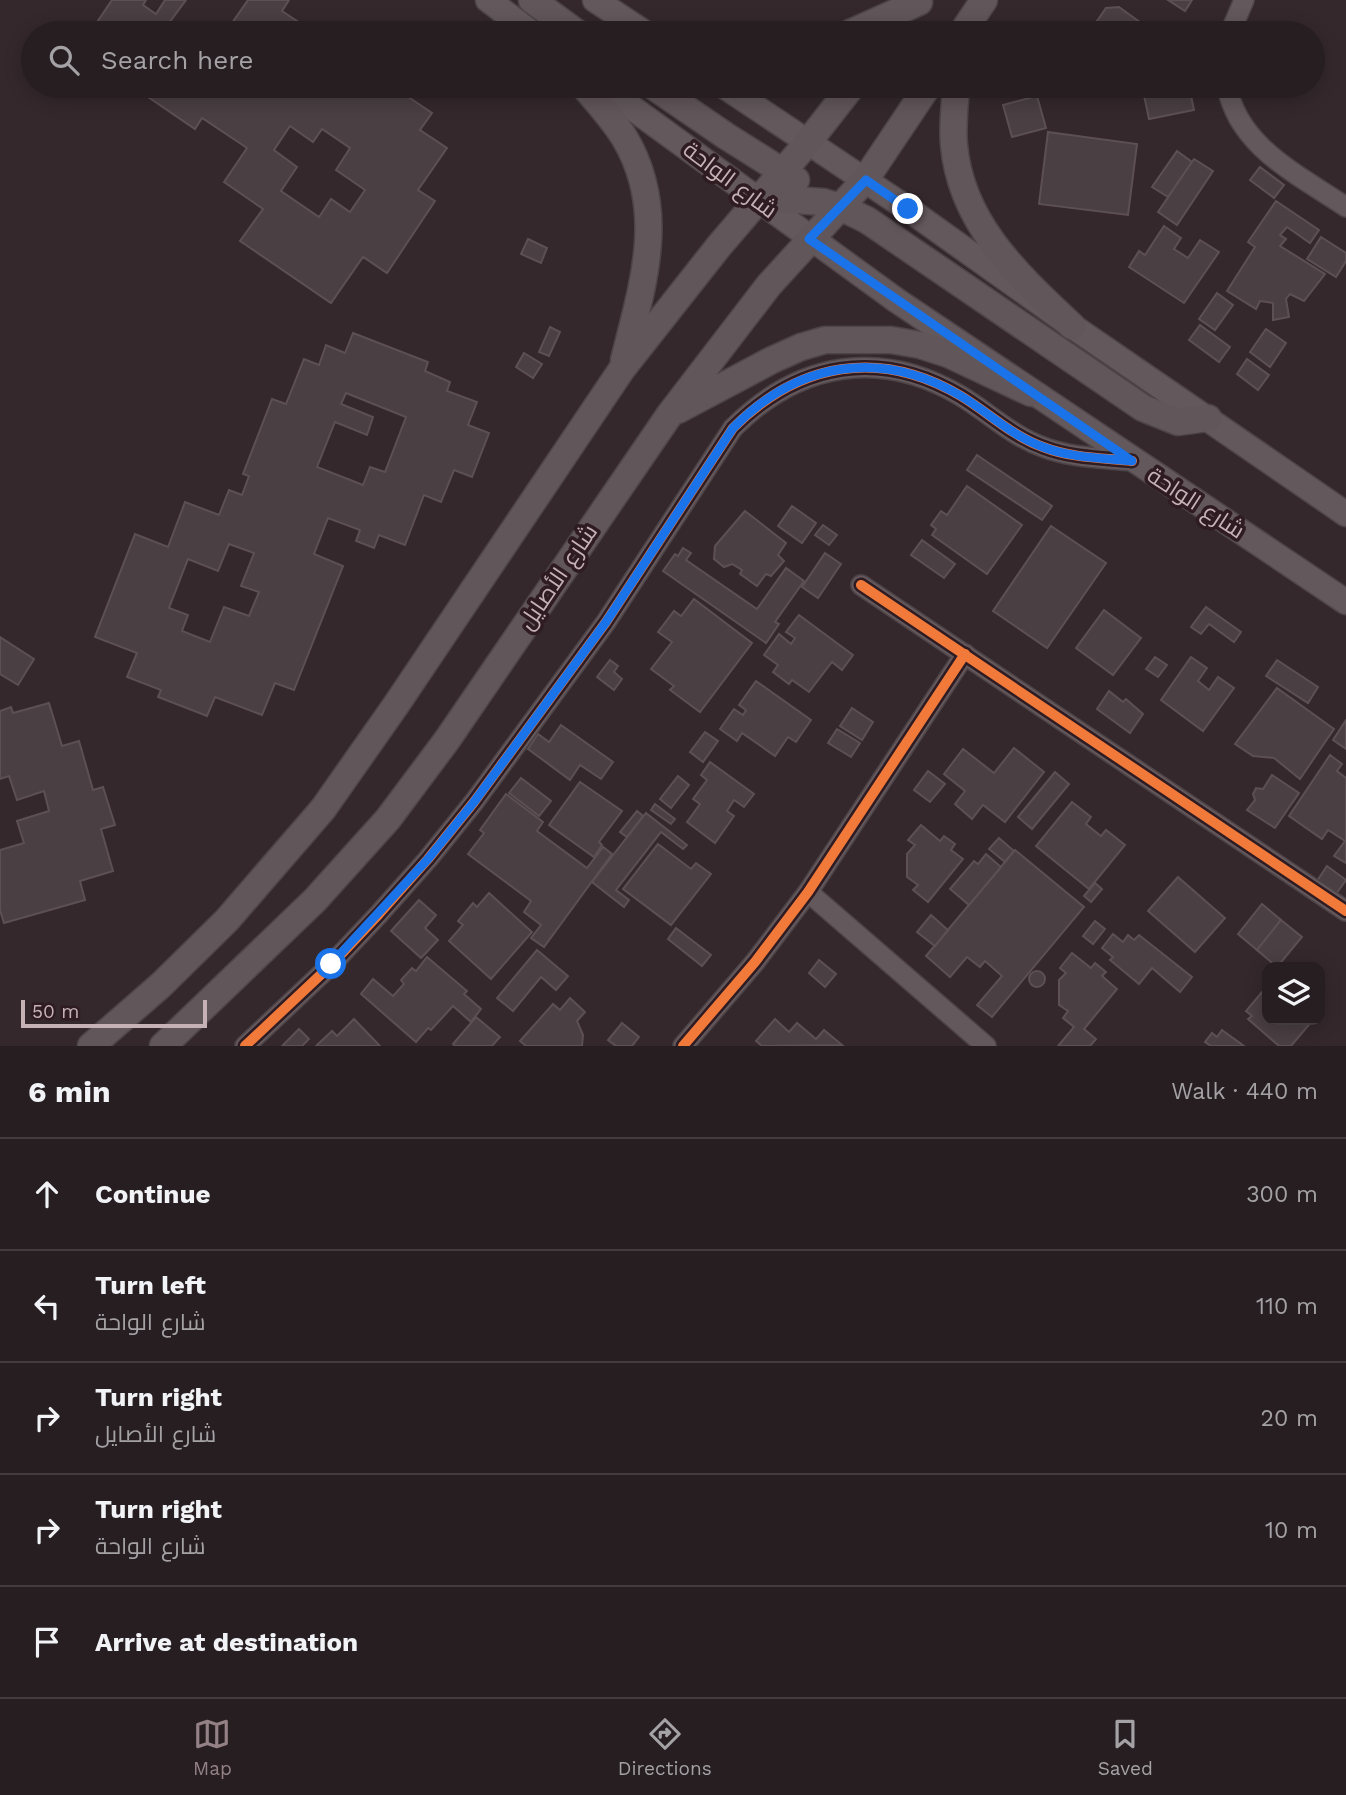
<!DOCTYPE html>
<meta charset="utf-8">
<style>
body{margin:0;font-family:"Work Sans",Cairo,sans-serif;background:#332b2e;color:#f1f3f6}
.controls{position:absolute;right:21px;bottom:21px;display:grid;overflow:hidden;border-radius:14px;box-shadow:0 4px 18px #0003}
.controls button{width:63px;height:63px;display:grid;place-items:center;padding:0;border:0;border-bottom:2px solid #433c3f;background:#271e21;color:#f1f3f6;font:35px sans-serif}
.scale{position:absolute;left:21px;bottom:18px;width:186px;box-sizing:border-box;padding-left:7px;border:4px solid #c6b1b7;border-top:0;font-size:19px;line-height:24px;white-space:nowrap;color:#c6b1b7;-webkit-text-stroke:5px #2f1b22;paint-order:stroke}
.stop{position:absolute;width:21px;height:21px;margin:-16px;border:5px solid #1a73e8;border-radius:50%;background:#fff}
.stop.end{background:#1a73e8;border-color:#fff;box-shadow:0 2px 7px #0008}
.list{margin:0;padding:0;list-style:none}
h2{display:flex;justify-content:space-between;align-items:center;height:91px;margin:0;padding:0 28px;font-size:30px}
h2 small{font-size:23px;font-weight:400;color:#a4a2a5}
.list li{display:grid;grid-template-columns:46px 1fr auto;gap:21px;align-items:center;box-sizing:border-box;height:112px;padding:0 28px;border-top:2px solid #433c3f}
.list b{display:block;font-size:26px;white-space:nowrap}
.list p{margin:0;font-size:23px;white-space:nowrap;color:#a4a2a5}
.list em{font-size:23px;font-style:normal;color:#a4a2a5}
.icon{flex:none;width:38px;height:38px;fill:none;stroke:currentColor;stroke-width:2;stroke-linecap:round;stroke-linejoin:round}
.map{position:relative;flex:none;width:1346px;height:1046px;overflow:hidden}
.search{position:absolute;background:#271e21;box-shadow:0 4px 18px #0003;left:21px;right:21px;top:21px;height:77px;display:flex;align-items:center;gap:18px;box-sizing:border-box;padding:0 24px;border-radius:38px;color:#a4a2a5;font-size:26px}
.sheet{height:651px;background:#271e21}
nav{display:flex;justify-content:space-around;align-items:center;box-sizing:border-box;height:98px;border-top:2px solid #433c3f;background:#271e21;font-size:19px;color:#a4a2a5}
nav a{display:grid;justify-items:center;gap:4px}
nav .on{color:#938186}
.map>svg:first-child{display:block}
.building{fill:#4a3f42;stroke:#5c5054;stroke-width:2;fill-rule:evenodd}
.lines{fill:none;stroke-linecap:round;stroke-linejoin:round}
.minor-casing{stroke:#4d4447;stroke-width:22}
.tertiary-casing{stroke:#4d4447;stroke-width:27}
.secondary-casing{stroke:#4d4447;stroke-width:29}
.minor{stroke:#63585b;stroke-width:19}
.tertiary{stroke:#63585b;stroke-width:24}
.secondary{stroke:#615659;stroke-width:26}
.cycleway-casing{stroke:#2f1b22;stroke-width:15}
.cycleway{stroke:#f17a3a;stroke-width:10}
.route{stroke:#1a73e8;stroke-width:9}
.labels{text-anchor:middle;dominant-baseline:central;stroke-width:7;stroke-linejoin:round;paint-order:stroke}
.street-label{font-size:23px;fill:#c6b1b7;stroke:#2f1b22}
</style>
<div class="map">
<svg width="1346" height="1046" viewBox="0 0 1346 1046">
<rect width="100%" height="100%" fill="#34282c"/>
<g class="building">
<polygon points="112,0 146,0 143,5 156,14 165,0 186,0 169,23 184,33 95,33 91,31"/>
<polygon points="248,0 289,0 282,11 303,25 298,33 225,33"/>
<polygon points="1168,0 1192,0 1185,11"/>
<polygon points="1119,7 1155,33 1096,33 1102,25 1097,21 1106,8"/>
<path d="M 132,86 L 375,86 L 373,88 L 384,96 L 392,86 L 432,113 L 420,130 L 447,148 L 418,190 L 435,201 L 387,273 L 363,257 L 331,303 L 240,241 L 263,209 L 224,182 L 247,148 L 202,118 L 195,129 ZM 290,126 L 313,142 L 322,129 L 350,148 L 336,170 L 365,190 L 350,212 L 331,199 L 319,217 L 281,191 L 297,167 L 274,150 Z"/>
<polygon points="1142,86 1189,86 1194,110 1149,119"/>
<polygon points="1037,96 1046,128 1012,137 1003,105"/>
<polygon points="1048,132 1137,144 1128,215 1039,204"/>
<polygon points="1177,151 1192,162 1168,197 1152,187"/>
<polygon points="1194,159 1213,171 1177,225 1158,212"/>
<polygon points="1260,167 1284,185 1274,198 1250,180"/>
<polygon points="1276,201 1319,230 1310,243 1287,227 1280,235 1286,239 1280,246 1325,274 1304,301 1290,294 1286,299 1289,317 1273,320 1273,303 1260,301 1256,309 1227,291 1255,247 1248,242"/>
<polygon points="1164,226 1181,238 1174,249 1188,258 1200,240 1219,252 1184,303 1129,267 1139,251 1145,255"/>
<polygon points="1321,237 1346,253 1346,261 1336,277 1307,259"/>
<polygon points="528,239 547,248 541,263 521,254"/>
<polygon points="1217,293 1233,305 1215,330 1199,319"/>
<polygon points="1200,325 1230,347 1219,362 1189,340"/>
<polygon points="550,327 560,332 549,356 539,352"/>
<polygon points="1266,329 1286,343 1270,367 1250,352"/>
<path d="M 353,333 L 428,362 L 425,371 L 450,382 L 447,391 L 477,402 L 468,425 L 489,433 L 472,477 L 454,470 L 441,502 L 424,495 L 405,545 L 379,535 L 374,548 L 356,541 L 360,530 L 328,518 L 314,554 L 343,566 L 294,690 L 275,683 L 262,715 L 215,697 L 207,716 L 158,697 L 161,690 L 127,677 L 137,653 L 95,637 L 135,534 L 168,547 L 185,502 L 219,515 L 229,490 L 242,495 L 249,476 L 243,474 L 272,399 L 286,404 L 304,359 L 319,365 L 326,345 L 345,353 ZM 346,393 L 406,417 L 385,472 L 370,467 L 363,485 L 317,467 L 335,422 L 367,435 L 373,417 L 341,404 ZM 229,544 L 254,553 L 241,586 L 259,592 L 249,616 L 224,607 L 210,642 L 182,631 L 188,615 L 169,608 L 188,559 L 218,571 Z"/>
<polygon points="524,353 542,364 533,378 516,367"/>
<polygon points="1247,359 1269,375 1258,390 1237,374"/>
<polygon points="977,455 1052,506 1042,520 967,470"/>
<polygon points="967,486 1022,525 987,574 932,535 936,529 931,525 941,511 947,515"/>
<polygon points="792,506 816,523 802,543 778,526"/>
<polygon points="745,511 786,543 778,555 784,561 771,576 766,574 757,586 740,574 742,570 732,564 724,567 714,559 715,546"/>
<polygon points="823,525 837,535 829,545 815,535"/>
<polygon points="1051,526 1106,563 1047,648 993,611"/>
<polygon points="922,540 955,564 944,578 911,555"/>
<polygon points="683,548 691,553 686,560 757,609 786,568 804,581 775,622 779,624 766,643 663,571 675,554 678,556"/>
<polygon points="825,553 841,564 818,598 802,587"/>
<polygon points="694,599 752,643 700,712 670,690 674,686 651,669 672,642 658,632 674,611 681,616"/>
<polygon points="1206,607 1241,632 1234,642 1209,624 1201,634 1191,627"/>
<polygon points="1104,610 1141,638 1113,675 1076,648"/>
<polygon points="799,615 853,655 842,670 832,662 809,692 792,680 789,684 773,672 778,665 764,655 779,634 791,644 795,638 786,632"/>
<polygon points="0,637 34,659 18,685 0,674"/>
<polygon points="1155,657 1167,665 1158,677 1146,669"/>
<polygon points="1191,657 1207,668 1198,681 1209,690 1218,677 1234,688 1203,731 1161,700"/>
<polygon points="610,660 618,666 614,672 622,679 614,690 597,677"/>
<polygon points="1277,660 1318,687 1308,703 1266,676"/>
<polygon points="756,681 811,720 796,742 788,737 775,756 742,733 737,741 720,729 734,709 743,715 746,710 739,705"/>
<polygon points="1277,688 1334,729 1300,779 1274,758 1253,756 1235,744"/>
<polygon points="1109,691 1123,702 1126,699 1143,714 1130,733 1097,709"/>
<polygon points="49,703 62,746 79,741 93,790 103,787 115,825 101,829 113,871 80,881 85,900 4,923 0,910 0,850 24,843 17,821 49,811 44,791 17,800 9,776 0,779 0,711 11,707 13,713"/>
<polygon points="852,708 873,722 862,740 840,726"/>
<polygon points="1346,720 1346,749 1333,740"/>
<polygon points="561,725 613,762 601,779 580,765 570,780 528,749 538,734 549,742"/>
<polygon points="837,729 860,743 851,757 828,743"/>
<polygon points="705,732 718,741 703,762 690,752"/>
<polygon points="1014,748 1044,772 1005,822 983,805 972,819 955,804 965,791 944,774 963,749 994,773"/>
<polygon points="1330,755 1342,764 1337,771 1346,778 1346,863 1334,856 1345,841 1328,830 1322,839 1289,816"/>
<polygon points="710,762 754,794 744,807 734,800 727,811 734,816 715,843 687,822 700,804 693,799 707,780 701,775"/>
<polygon points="928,771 945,784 930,802 914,790"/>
<polygon points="1055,772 1069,784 1032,829 1018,817"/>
<polygon points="1272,775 1299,793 1275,828 1247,810 1255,800 1253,794 1256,788 1263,789"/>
<polygon points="678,776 689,785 671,808 660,799"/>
<polygon points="521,778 551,801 539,816 509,793"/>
<polygon points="580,782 622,811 599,842 602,845 594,857 549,825"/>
<polygon points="506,794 543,822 537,831 587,868 603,847 612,854 544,947 531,938 541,925 524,912 531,901 468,854 484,833 480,830"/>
<polygon points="1072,802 1091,817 1086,824 1101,836 1106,830 1125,845 1089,889 1036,846"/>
<polygon points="655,804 675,819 671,824 651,810"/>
<polygon points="637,811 643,816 627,837 620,832"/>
<polygon points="646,813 687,845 683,849 661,832 616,890 629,900 624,907 592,882"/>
<polygon points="921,825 940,841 944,836 955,844 951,850 963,859 928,902 913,890 918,885 907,877 907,854 915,845 908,840"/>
<polygon points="999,838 1014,851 1005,862 989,849"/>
<polygon points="658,844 691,869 696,863 711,874 671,925 623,889"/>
<polygon points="1015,850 1084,907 992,1017 977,1005 1002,976 985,961 980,967 967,957 950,977 926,956"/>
<polygon points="986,854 1001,867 969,905 950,889 974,861 978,864"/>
<polygon points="1327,866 1346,880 1336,894 1317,881"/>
<polygon points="1178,877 1225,918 1195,952 1148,911"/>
<polygon points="1095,883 1102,889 1091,902 1084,896"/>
<polygon points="489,893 532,932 491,979 449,941 463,925 458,921 473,903 477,907"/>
<polygon points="419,900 436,915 425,928 438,940 421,958 391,931"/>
<polygon points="1262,904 1281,920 1257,950 1238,934"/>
<polygon points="931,915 948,930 935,946 917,932"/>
<polygon points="1281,920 1302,937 1277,967 1257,950"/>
<polygon points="1095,921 1105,929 1093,944 1083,936"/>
<polygon points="676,928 711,955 702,966 668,939"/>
<polygon points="1113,934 1123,942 1128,935 1134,940 1139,935 1192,977 1180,992 1152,968 1139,984 1110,960 1113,957 1102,948"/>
<polygon points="537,950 568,976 556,990 541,977 513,1011 497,998"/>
<polygon points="1072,953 1091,968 1095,963 1106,972 1102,976 1117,989 1084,1029 1096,1039 1090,1046 1058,1046 1074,1027 1063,1018 1068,1011 1059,1005 1059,980 1066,973 1060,968"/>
<polygon points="427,957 467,991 464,994 481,1009 471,1022 453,1006 431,1030 428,1028 416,1042 361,994 373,979 393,996 404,984 401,980 412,968 416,971"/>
<polygon points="819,960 836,974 825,987 809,973"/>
<circle cx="1037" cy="979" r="8"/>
<polygon points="1267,986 1267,1020 1313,1020 1291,1046 1279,1046 1248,1019 1252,1016 1246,1011"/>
<polygon points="570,998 585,1012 577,1021 583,1035 582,1046 526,1046 520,1041 553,1004 560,1010"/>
<polygon points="476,1017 500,1037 492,1046 455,1046 453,1044"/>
<polygon points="354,1019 380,1046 316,1046 332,1031 337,1036"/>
<polygon points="775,1019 789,1032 797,1023 816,1039 824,1030 842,1045 762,1046 756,1041"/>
<polygon points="622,1023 639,1037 632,1046 616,1046 608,1040"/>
<polygon points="299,1029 309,1039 302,1046 282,1046"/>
<polygon points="1222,1030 1244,1046 1211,1046 1205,1042 1212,1033 1217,1037"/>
</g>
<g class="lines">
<defs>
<g id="minor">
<polyline points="1230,33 1244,0"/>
<path d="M 1227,86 C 1238,147 1299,175 1346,207"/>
<polyline points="861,585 1346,911"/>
<polyline points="808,892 986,1046"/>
<path d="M 245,1046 L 331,965 L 379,914 L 428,859 L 474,802 L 606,622 L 733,428 C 799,362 880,348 961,396 C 989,413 1012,436 1043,447 C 1071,458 1103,458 1132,461"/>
<polyline points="683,1046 755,962 808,892 965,654"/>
</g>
<g id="tertiary">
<polyline points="488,0 532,33"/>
<polyline points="595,0 645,33"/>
<polyline points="602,86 896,300 1346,602"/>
<polyline points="724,86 908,209 1072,326 1346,514"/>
</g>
<g id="secondary">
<polyline points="532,0 577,33"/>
<polyline points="850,33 919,2"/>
<polyline points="962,33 984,0"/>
<path d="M 584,86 C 597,102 613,119 624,137 C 668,210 643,284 624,360"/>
<polyline points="653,86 726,136 796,180"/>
<path d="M 956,86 C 955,105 952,126 954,145 C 961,224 1018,275 1072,326"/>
<polyline points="756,200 779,199 823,202 840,207 867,220 1143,408 1178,422 1208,418"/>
<polyline points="678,410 772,360 801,347 825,340 891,340 920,345 948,354 1031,393"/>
<polyline points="91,1046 161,985 227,920 323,809 396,705 622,369 719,246 809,141 852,86"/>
<polyline points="163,1046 315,900 388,819 447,740 670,414 769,285 865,180 928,86"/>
</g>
</defs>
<use href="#minor" class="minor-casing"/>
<use href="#tertiary" class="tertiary-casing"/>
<use href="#secondary" class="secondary-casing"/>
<use href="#minor" class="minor"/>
<use href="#tertiary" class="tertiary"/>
<use href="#secondary" class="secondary"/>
<defs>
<g id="cycleway">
<polyline points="861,585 1346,911"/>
<path d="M 245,1046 L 331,965 L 379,914 L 428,859 L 474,802 L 606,622 L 733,428 C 799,362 880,348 961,396 C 989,413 1012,436 1043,447 C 1071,458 1103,458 1132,461"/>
<polyline points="683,1046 755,962 808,892 965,654"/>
</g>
</defs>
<use href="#cycleway" class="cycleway-casing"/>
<use href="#cycleway" class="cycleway"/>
</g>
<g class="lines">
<path class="route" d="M 331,964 L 428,859 L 474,802 L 606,622 L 733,428 C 798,362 880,348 961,396 C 989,413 1012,436 1043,447 C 1071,458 1103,458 1132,461 L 809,239 L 866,180 L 908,209"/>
</g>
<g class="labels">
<g class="street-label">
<text transform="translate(730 180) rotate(37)">شارع الواحة</text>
<text transform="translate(1196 503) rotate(33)">شارع الواحة</text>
<text transform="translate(558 577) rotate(-56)">شارع الأصايل</text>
</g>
</g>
</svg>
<div class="controls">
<button><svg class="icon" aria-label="layers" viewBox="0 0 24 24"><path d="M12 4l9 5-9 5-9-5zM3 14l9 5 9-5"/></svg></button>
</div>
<div class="scale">50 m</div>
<div class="stop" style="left:331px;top:964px"></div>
<div class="stop end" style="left:908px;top:209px"></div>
<div class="search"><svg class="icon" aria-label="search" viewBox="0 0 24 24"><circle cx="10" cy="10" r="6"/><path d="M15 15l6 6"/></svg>Search here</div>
</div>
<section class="sheet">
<h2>6 min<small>Walk · 440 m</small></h2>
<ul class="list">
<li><svg class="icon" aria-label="ahead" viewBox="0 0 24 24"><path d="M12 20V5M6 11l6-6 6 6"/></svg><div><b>Continue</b></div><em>300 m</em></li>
<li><svg class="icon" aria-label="left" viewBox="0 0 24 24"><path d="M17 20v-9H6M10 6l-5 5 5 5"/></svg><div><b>Turn left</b><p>شارع الواحة</p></div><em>110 m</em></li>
<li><svg class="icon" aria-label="right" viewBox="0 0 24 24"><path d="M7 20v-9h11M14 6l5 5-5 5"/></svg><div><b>Turn right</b><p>شارع الأصايل</p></div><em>20 m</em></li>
<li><svg class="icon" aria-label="right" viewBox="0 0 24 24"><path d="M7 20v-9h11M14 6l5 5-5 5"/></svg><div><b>Turn right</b><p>شارع الواحة</p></div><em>10 m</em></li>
<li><svg class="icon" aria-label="arrive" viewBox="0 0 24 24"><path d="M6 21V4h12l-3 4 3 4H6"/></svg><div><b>Arrive at destination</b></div></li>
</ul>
</section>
<nav>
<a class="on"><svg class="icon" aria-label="map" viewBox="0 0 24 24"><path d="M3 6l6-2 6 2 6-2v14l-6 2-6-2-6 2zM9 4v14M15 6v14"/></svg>Map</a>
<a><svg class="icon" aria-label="directions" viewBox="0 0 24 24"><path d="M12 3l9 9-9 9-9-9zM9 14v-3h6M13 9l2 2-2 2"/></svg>Directions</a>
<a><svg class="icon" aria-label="saved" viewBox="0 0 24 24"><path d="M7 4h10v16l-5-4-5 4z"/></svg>Saved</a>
</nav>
